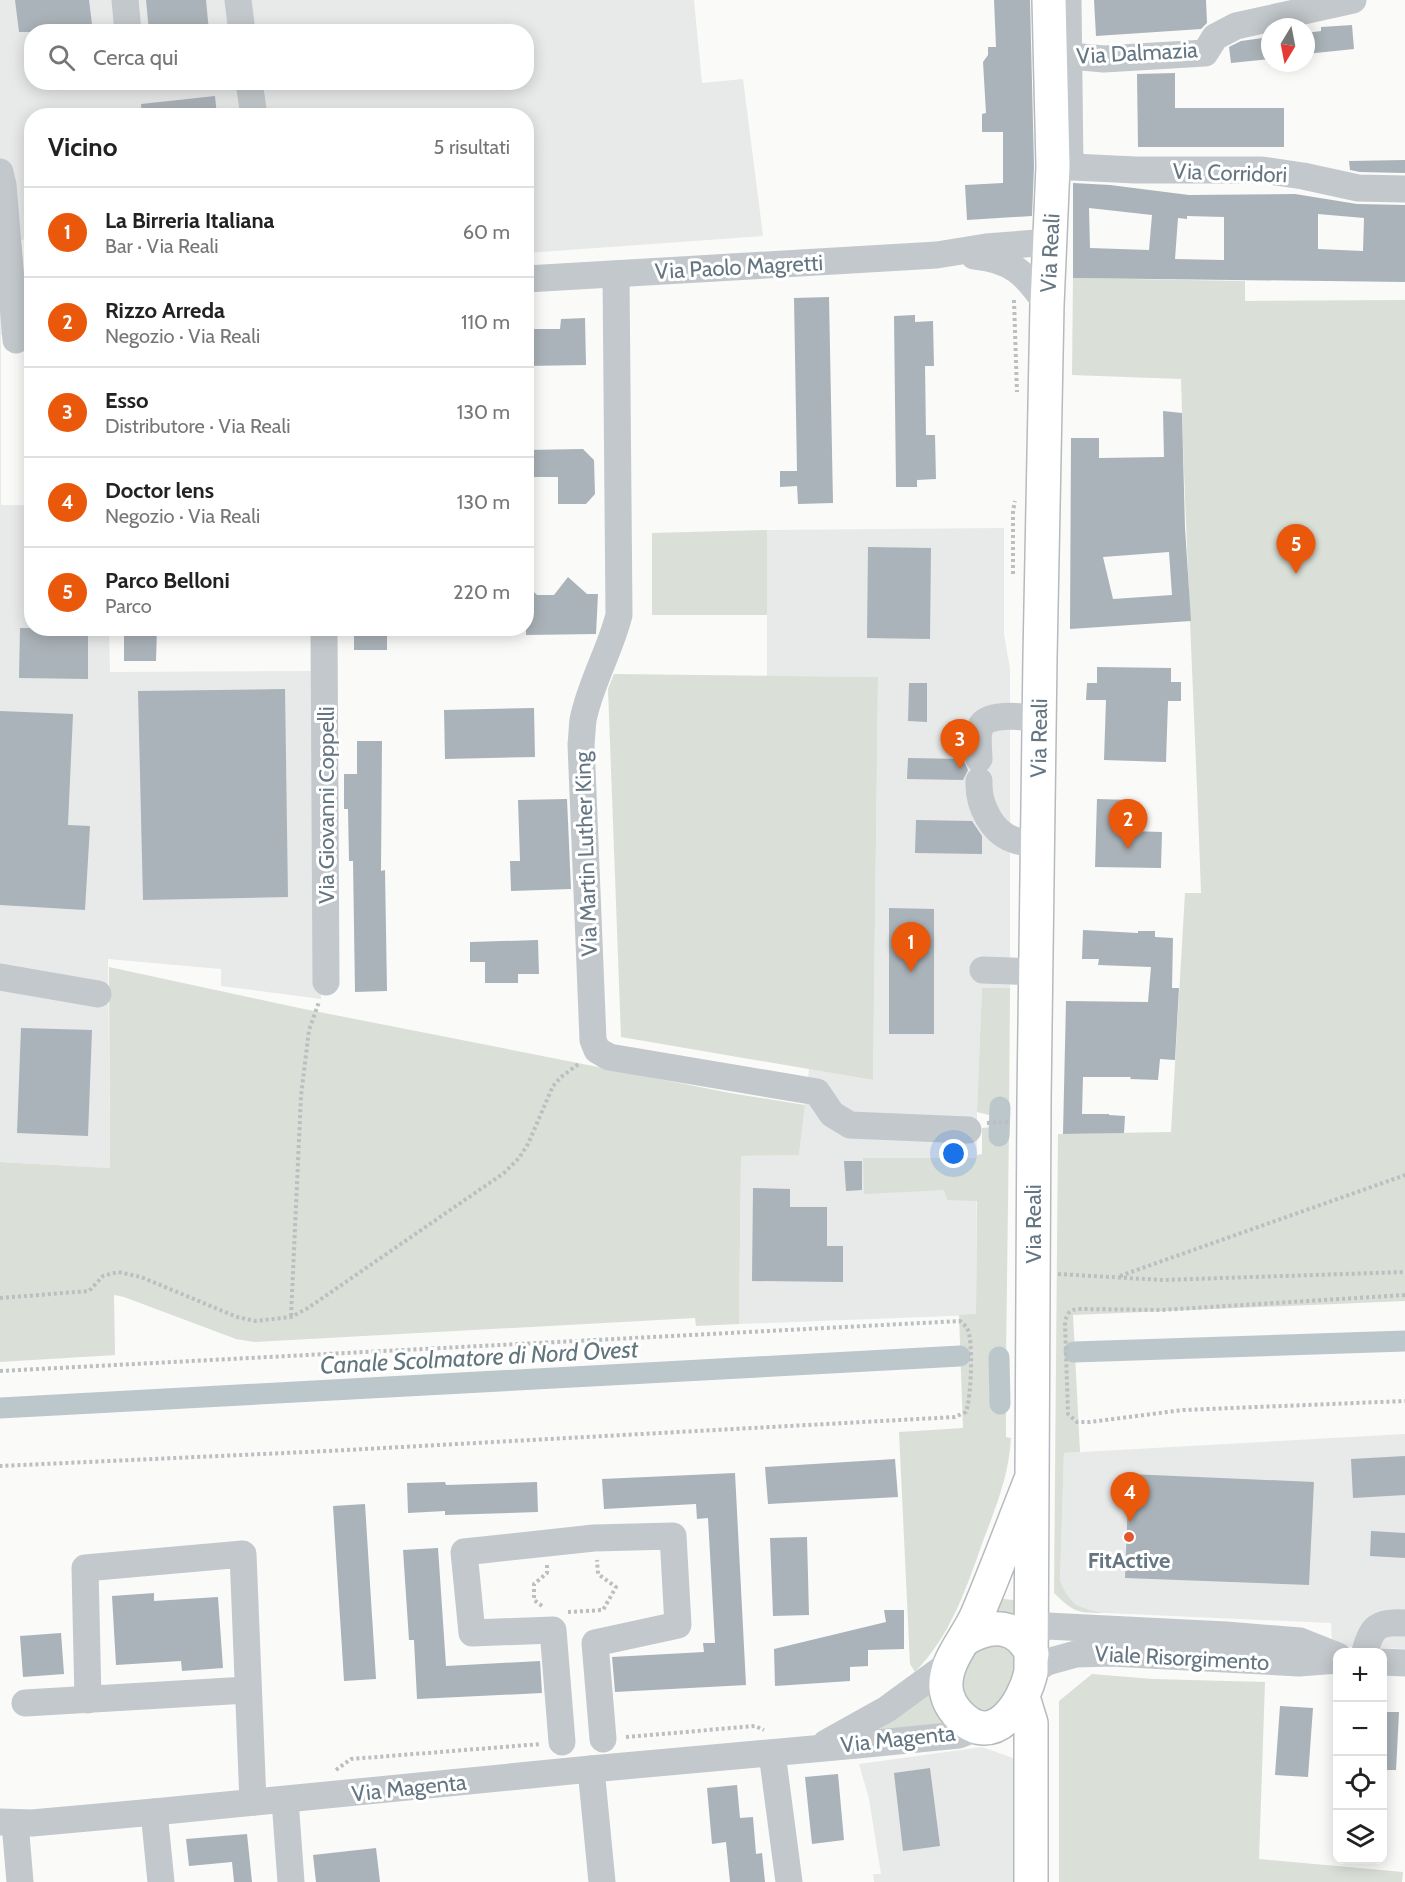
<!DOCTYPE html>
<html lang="it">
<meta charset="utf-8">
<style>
body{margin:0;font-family:Cabin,sans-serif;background:#f2f2f2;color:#222}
.controls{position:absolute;right:18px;bottom:18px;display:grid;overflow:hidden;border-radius:12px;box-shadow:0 3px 15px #0003}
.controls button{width:54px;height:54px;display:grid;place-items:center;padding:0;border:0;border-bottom:2px solid #e0e0e0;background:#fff;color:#222;font:30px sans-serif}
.compass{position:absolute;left:1261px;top:18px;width:54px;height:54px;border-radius:50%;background:#fff;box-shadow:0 3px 15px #0003;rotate:190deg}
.you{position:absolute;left:954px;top:1154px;width:21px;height:21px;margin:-15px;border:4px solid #fff;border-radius:50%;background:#1a73e8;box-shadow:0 0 0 9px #1a73e833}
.badge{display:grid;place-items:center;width:39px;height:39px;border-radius:50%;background:#ea580c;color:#fff;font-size:20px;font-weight:700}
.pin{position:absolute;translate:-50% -50px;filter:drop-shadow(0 2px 3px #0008)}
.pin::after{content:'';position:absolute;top:32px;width:21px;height:18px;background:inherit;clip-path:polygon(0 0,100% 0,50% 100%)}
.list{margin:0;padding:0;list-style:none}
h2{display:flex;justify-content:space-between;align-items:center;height:78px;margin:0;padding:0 24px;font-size:26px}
h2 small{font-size:20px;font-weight:400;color:#767676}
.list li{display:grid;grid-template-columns:39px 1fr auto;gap:18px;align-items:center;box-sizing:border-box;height:90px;padding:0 24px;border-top:2px solid #e0e0e0}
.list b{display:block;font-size:22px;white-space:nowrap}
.list p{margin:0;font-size:20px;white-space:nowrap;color:#767676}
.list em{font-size:20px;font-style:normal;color:#767676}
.icon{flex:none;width:33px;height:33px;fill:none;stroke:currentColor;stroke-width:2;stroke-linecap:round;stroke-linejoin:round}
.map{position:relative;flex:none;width:1405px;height:1882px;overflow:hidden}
.search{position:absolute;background:#fff;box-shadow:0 3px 15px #0003;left:24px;top:24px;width:510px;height:66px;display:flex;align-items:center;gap:15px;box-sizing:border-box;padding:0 21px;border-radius:24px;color:#767676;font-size:22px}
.panel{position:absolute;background:#fff;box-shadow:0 3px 15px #0003;left:24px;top:108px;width:510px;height:528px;border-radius:24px}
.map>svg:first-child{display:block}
.built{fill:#e8e9e9;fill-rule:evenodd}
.green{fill:#dadfd7}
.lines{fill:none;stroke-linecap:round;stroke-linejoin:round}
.stream{stroke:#bbc7cb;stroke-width:6}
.canal{stroke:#bbc7cb;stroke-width:21}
.building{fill:#aab3b9;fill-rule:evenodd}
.major-casing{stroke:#b5babe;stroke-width:36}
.path{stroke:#bbbfc2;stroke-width:4;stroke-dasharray:3 3;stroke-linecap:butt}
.minor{stroke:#c3c8cc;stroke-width:27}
.major{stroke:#fff;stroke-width:33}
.poi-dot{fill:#e4572e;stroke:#fff;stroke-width:2}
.labels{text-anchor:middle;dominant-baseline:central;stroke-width:6;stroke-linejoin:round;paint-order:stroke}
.street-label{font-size:22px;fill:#657683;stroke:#fff}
.poi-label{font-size:22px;font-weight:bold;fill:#657683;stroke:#fff}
.water-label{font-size:24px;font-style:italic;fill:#60757c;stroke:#fff}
</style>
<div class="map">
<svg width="1405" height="1882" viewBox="0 0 1405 1882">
<rect width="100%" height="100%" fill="#fafaf8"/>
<g class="built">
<path d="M 0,0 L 694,0 L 702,83 L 743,79 L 763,236 L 527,253 L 526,116 L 32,116 L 31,238 L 21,240 L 28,334 L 1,335 L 1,505 L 31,505 L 32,628 L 109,629 L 110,672 L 315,671 L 321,999 L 221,986 L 221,969 L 108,959 L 110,1168 L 0,1162 ZM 32,32 L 526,32 L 526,82 L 32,82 Z"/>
<polygon points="1004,528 1004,634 1010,669 1010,988 982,989 977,1112 976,1315 739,1324 741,1156 799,1155 809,1069 873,1080 878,677 767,676 767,530"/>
<polygon points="1405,1434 1405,1649 1332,1646 1331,1623 1106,1613 1084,1609 1066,1597 1060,1580 1064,1453"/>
<polygon points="982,1747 1027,1763 1027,1882 874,1882 873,1874 881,1874 869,1799 859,1764"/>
</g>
<g class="green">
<path d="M 1073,278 L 1245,281 L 1245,301 L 1405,300 L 1405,1301 L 1073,1315 L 1080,1452 L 1064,1453 L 1060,1580 C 1069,1605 1080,1609 1106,1613 C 1078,1613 1074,1613 1054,1593 L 1058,1134 L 1171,1132 L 1185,893 L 1201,893 C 1195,722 1186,550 1181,379 L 1072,375 Z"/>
<polygon points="767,530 767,615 652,615 652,533"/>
<polygon points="614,674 878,677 873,1080 621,1037 608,689"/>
<polygon points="109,967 299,1008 730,1093 805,1105 799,1155 741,1156 739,1324 696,1326 695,1318 254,1342 236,1339 124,1297 114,1295 115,1355 0,1362 0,1162 110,1168"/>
<polygon points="982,988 1010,988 1009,1118 1004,1118 1004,1111 1000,1107 996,1108 993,1116 977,1112"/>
<path d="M 994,1127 L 993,1133 L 999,1136 L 1004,1133 L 1005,1127 L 1009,1127 L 1006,1357 L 994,1358 L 994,1404 L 1006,1404 L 1006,1437 L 1011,1438 C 1009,1475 996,1507 983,1541 C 966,1589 951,1635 915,1672 L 910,1664 L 899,1432 L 963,1428 L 959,1315 L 976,1314 L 977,1201 L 947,1200 L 944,1190 L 864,1194 L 863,1158 L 976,1158 L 977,1155 L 982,1154 L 982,1128 Z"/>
<polygon points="997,1598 1021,1601 1020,1618 989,1618"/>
<path d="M 999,1644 L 1015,1656 C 1019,1675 1002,1716 978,1709 C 971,1707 965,1698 961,1693 C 962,1678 966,1650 984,1645 C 989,1644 995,1644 999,1644 Z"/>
<polygon points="1092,1674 1153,1679 1265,1682 1259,1859 1403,1872 1402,1882 1059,1882 1059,1701"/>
<polygon points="932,1685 952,1728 878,1737 873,1724"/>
</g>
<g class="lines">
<polyline class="stream" points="994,1392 1000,1392"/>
<g class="canal">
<polyline points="999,1136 1000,1107"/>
<polyline points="1074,1352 1405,1341"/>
<polyline points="999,1357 1000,1404"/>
<polyline points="0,1408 960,1356"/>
</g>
</g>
<g class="building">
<polygon points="15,0 89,0 93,32 19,32"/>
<polygon points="146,0 206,0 209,32 149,32"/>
<polygon points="994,0 1030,0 1034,166 1032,216 967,220 965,185 1003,183 1003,132 982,132 982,114 986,113 983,62 988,55 988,47 996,47"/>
<polygon points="1094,0 1206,0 1207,23 1201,29 1096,36"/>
<polygon points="1352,25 1354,49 1306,54 1306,33 1321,31 1321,27"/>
<polygon points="1270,37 1270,59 1231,63 1229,47 1241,41"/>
<polygon points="1175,73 1175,108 1284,108 1284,147 1138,147 1137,74"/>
<polygon points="215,96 217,116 142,116 141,104"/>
<polygon points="1405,160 1405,173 1360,172 1350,170 1349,161"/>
<path d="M 1073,183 L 1110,185 L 1189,195 L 1295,194 L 1357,204 L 1405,205 L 1405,282 L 1073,278 ZM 1089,208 L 1152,215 L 1149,250 L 1090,248 ZM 1318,214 L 1364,218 L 1363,251 L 1318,249 ZM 1187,216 L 1224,217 L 1224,260 L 1175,259 L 1178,218 L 1187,219 Z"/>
<polygon points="829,297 833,503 798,504 797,486 780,487 780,471 797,471 794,298"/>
<polygon points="915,315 915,322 933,321 934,366 925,366 926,435 935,435 936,479 917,480 917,487 896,487 894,316"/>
<polygon points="585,318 586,365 526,366 526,329 560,329 561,319"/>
<path d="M 1163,411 L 1182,413 L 1185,528 L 1191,621 L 1070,629 L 1071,438 L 1099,438 L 1099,458 L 1164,457 ZM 1169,552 L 1172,595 L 1113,599 L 1103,557 Z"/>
<polygon points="583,449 594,460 595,494 586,504 558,504 558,477 526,477 526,450"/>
<polygon points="868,547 931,548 930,639 867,638"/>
<polygon points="568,577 587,594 598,594 596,634 526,635 526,584 537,595 554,595"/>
<polygon points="20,628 88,628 88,679 19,678"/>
<polygon points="124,628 157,628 156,661 124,661"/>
<rect x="354" y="628" width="33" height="22"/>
<polygon points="1097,667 1171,668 1171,682 1181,682 1181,701 1168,701 1166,762 1104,760 1106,700 1086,700 1087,683 1097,683"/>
<polygon points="909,683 927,683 927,722 908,721"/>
<polygon points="285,689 288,897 143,900 138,691"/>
<polygon points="534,708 535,757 445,759 444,710"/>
<polygon points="0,711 73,714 68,825 90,826 85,910 0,905"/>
<polygon points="357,741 382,741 381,871 385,870 387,991 355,992 353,861 349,861 348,809 344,809 344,774 357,774"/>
<polygon points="908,758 963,759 968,770 963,780 907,779"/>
<polygon points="567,799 571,889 511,891 510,861 520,861 518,800"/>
<polygon points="1097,799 1132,800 1131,831 1162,832 1161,868 1095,867"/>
<polygon points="916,820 972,821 982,836 982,854 915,853"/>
<polygon points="889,908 934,909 934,1034 889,1034"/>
<polygon points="1083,930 1138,933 1138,931 1155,931 1155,937 1173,938 1172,988 1179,988 1175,1060 1160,1059 1158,1080 1130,1079 1131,1077 1083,1077 1082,1114 1109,1114 1109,1115 1125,1116 1124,1133 1063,1134 1066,1001 1148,1002 1151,967 1098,965 1099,959 1082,959"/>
<polygon points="538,940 539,974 518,974 518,983 485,983 485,962 470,962 470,942"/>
<polygon points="21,1028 92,1030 88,1136 17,1133"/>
<polygon points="844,1161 862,1161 862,1190 846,1191"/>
<polygon points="753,1188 790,1189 790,1207 827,1207 827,1246 843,1246 843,1282 752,1281"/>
<polygon points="1405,1456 1405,1495 1353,1498 1351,1459"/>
<polygon points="895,1459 898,1497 768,1504 765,1467"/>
<polygon points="735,1473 746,1685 615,1692 612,1657 704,1652 703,1643 715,1643 708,1518 697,1519 696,1504 604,1509 602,1479"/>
<polygon points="1129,1474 1314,1482 1309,1585 1125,1578"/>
<polygon points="445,1482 446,1485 537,1482 538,1512 445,1515 445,1511 408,1513 407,1483"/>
<polygon points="365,1504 376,1679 344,1681 333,1506"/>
<polygon points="1371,1531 1405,1533 1405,1558 1370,1556"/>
<polygon points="807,1537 809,1615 773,1616 770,1538"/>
<polygon points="438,1548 446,1666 540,1661 542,1693 417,1699 414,1640 409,1640 403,1550"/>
<polygon points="154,1593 154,1601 218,1597 223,1668 182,1671 181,1661 116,1665 112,1596"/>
<polygon points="884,1610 904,1610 904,1649 868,1650 868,1666 850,1667 850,1681 775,1686 774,1649 886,1622"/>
<polygon points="61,1633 64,1674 23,1677 20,1636"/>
<polygon points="1280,1706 1313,1708 1308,1777 1275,1775"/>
<polygon points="1383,1712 1399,1712 1396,1770 1383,1770"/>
<polygon points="930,1768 940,1846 903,1851 894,1773"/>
<polygon points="838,1774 844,1840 812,1844 805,1777"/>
<polygon points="737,1785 740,1818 753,1817 756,1854 762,1853 765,1882 730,1882 726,1842 712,1844 707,1788"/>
<polygon points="247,1834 252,1882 234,1882 232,1862 189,1866 186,1839"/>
<polygon points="376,1848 380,1882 316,1882 313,1855"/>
</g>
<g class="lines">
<defs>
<g id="major">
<path d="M 1032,1477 C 1014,1522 997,1568 978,1613 C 968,1638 944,1660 946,1688 C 947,1699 952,1708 960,1716 C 994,1750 1024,1704 1031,1672 L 1034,1100 L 1040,657 L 1047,305 L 1053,166 L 1049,0"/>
<path d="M 965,1639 C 991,1623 1018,1624 1032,1654"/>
<polyline points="1023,1697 1031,1723 1031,1882"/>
</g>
</defs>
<use href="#major" class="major-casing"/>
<g class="path">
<polyline points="1014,300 1017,392"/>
<polyline points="1013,574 1013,511 1015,501"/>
<polyline points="987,1123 1010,1122"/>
<polyline points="1058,1274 1162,1280 1405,1272"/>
<polyline points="1120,1276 1405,1175"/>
<path d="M 1405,1295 L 1161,1310 L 1078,1309 C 1069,1310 1067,1314 1065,1322 L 1068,1414 L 1077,1422 L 1090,1422 L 1183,1410 L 1405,1401"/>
<polyline points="0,1298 89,1291 103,1276 118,1272 141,1277 237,1317 255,1321 291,1317 308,1308 504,1173 519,1158 528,1144 553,1086 561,1077 580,1063"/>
<polyline points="291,1316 301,1096 309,1030 319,1002"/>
<path d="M 0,1371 L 960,1321 C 963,1324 966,1326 967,1328 C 974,1340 971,1398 966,1412 L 955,1417 L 328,1451 L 0,1466"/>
<polyline points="542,1606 534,1600 534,1584 547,1573 547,1565"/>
<polyline points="568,1612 603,1610 616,1587 598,1574 597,1560"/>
<polyline points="626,1737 755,1726 764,1730"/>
<polyline points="336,1770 351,1759 541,1744"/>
</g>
<g class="minor">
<polyline points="125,0 128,32"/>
<polyline points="238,0 242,32"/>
<polyline points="1068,0 1070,167"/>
<polyline points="1052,57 1070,56 1104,59 1205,53 1215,37 1236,26 1353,0"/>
<polyline points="249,82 254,116"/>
<polyline points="1053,166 1135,170 1262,170 1303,176 1358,188 1405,189"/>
<polyline points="0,172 3,185 16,340"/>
<path d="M 974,256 C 1012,259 1027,275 1047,305"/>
<path d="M 616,274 L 619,615 C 610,651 590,684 583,720 C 582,728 582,736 581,744 L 593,1040 L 597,1050 L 609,1057 L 817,1092 L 832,1114 L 850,1125 L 968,1130"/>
<polyline points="526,279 937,255 986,247 1050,242"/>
<polyline points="324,628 326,982"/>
<path d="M 979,759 C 979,749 976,735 981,726 C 988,712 1025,717 1039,718"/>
<path d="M 979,781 C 978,805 992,835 1018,841 C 1024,843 1032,842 1038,842"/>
<polyline points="983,970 1036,972"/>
<polyline points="0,977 98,994"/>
<polyline points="1012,1628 1047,1626 1226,1635 1300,1641 1338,1656"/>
<path d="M 1365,1652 C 1371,1627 1378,1621 1405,1623"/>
<polyline points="1382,1662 1405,1663"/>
<polyline points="1031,1672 1047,1662 1076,1654 1111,1653 1299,1663 1338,1660"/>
<polyline points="88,1700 85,1568 243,1554 253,1802"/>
<polyline points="25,1703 247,1690"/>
<polyline points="562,1742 553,1630 472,1633 464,1552 594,1538 673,1536 678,1625 595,1643 603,1739"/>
<polyline points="826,1743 887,1709 950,1663"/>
<polyline points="772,1753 789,1882"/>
<polyline points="591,1769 602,1882"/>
<polyline points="285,1800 291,1882"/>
<polyline points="154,1812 161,1882"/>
<polyline points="0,1822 32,1823 154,1812 591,1769 857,1745 959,1735 979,1727"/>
<polyline points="15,1823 20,1882"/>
</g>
<use href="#major" class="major"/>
</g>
<circle class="poi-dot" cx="1129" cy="1537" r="6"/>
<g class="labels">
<g class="street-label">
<text transform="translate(1137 53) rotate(-3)">Via Dalmazia</text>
<text transform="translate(1230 173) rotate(2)">Via Corridori</text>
<text transform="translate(1050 253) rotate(-87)">Via Reali</text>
<text transform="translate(739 267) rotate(-3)">Via Paolo Magretti</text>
<text transform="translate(1039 738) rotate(-89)">Via Reali</text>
<text transform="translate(326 805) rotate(-90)">Via Giovanni Coppelli</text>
<text transform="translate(586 854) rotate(-92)">Via Martin Luther King</text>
<text transform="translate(1033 1224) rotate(-90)">Via Reali</text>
<text transform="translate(1182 1658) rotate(3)">Viale Risorgimento</text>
<text transform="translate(898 1739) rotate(-6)">Via Magenta</text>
<text transform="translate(409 1788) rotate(-6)">Via Magenta</text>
</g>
<g class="poi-label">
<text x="1129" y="1560">FitActive</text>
</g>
<g class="water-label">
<text transform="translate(479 1357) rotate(-3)">Canale Scolmatore di Nord Ovest</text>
</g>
</g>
</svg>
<div class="controls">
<button>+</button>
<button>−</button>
<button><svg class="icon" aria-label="locate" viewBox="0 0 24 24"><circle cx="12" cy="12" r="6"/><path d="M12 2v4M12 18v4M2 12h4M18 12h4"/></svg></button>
<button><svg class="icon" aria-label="layers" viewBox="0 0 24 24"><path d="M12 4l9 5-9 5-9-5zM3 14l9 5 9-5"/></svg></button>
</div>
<svg class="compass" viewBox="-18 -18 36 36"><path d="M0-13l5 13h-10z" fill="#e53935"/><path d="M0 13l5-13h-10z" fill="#767676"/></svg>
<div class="you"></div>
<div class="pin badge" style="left:911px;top:972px">1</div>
<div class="pin badge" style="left:1128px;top:849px">2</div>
<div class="pin badge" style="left:960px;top:769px">3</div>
<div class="pin badge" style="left:1130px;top:1522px">4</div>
<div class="pin badge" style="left:1296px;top:574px">5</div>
<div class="search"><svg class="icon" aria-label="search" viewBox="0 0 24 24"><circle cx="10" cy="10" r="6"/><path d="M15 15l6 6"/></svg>Cerca qui</div>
<section class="panel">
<h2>Vicino<small>5 risultati</small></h2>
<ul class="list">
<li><span class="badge">1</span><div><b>La Birreria Italiana</b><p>Bar · Via Reali</p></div><em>60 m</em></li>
<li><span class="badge">2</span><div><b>Rizzo Arreda</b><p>Negozio · Via Reali</p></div><em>110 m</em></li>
<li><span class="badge">3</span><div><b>Esso</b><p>Distributore · Via Reali</p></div><em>130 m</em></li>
<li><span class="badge">4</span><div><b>Doctor lens</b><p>Negozio · Via Reali</p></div><em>130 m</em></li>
<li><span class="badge">5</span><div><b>Parco Belloni</b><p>Parco</p></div><em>220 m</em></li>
</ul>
</section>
</div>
